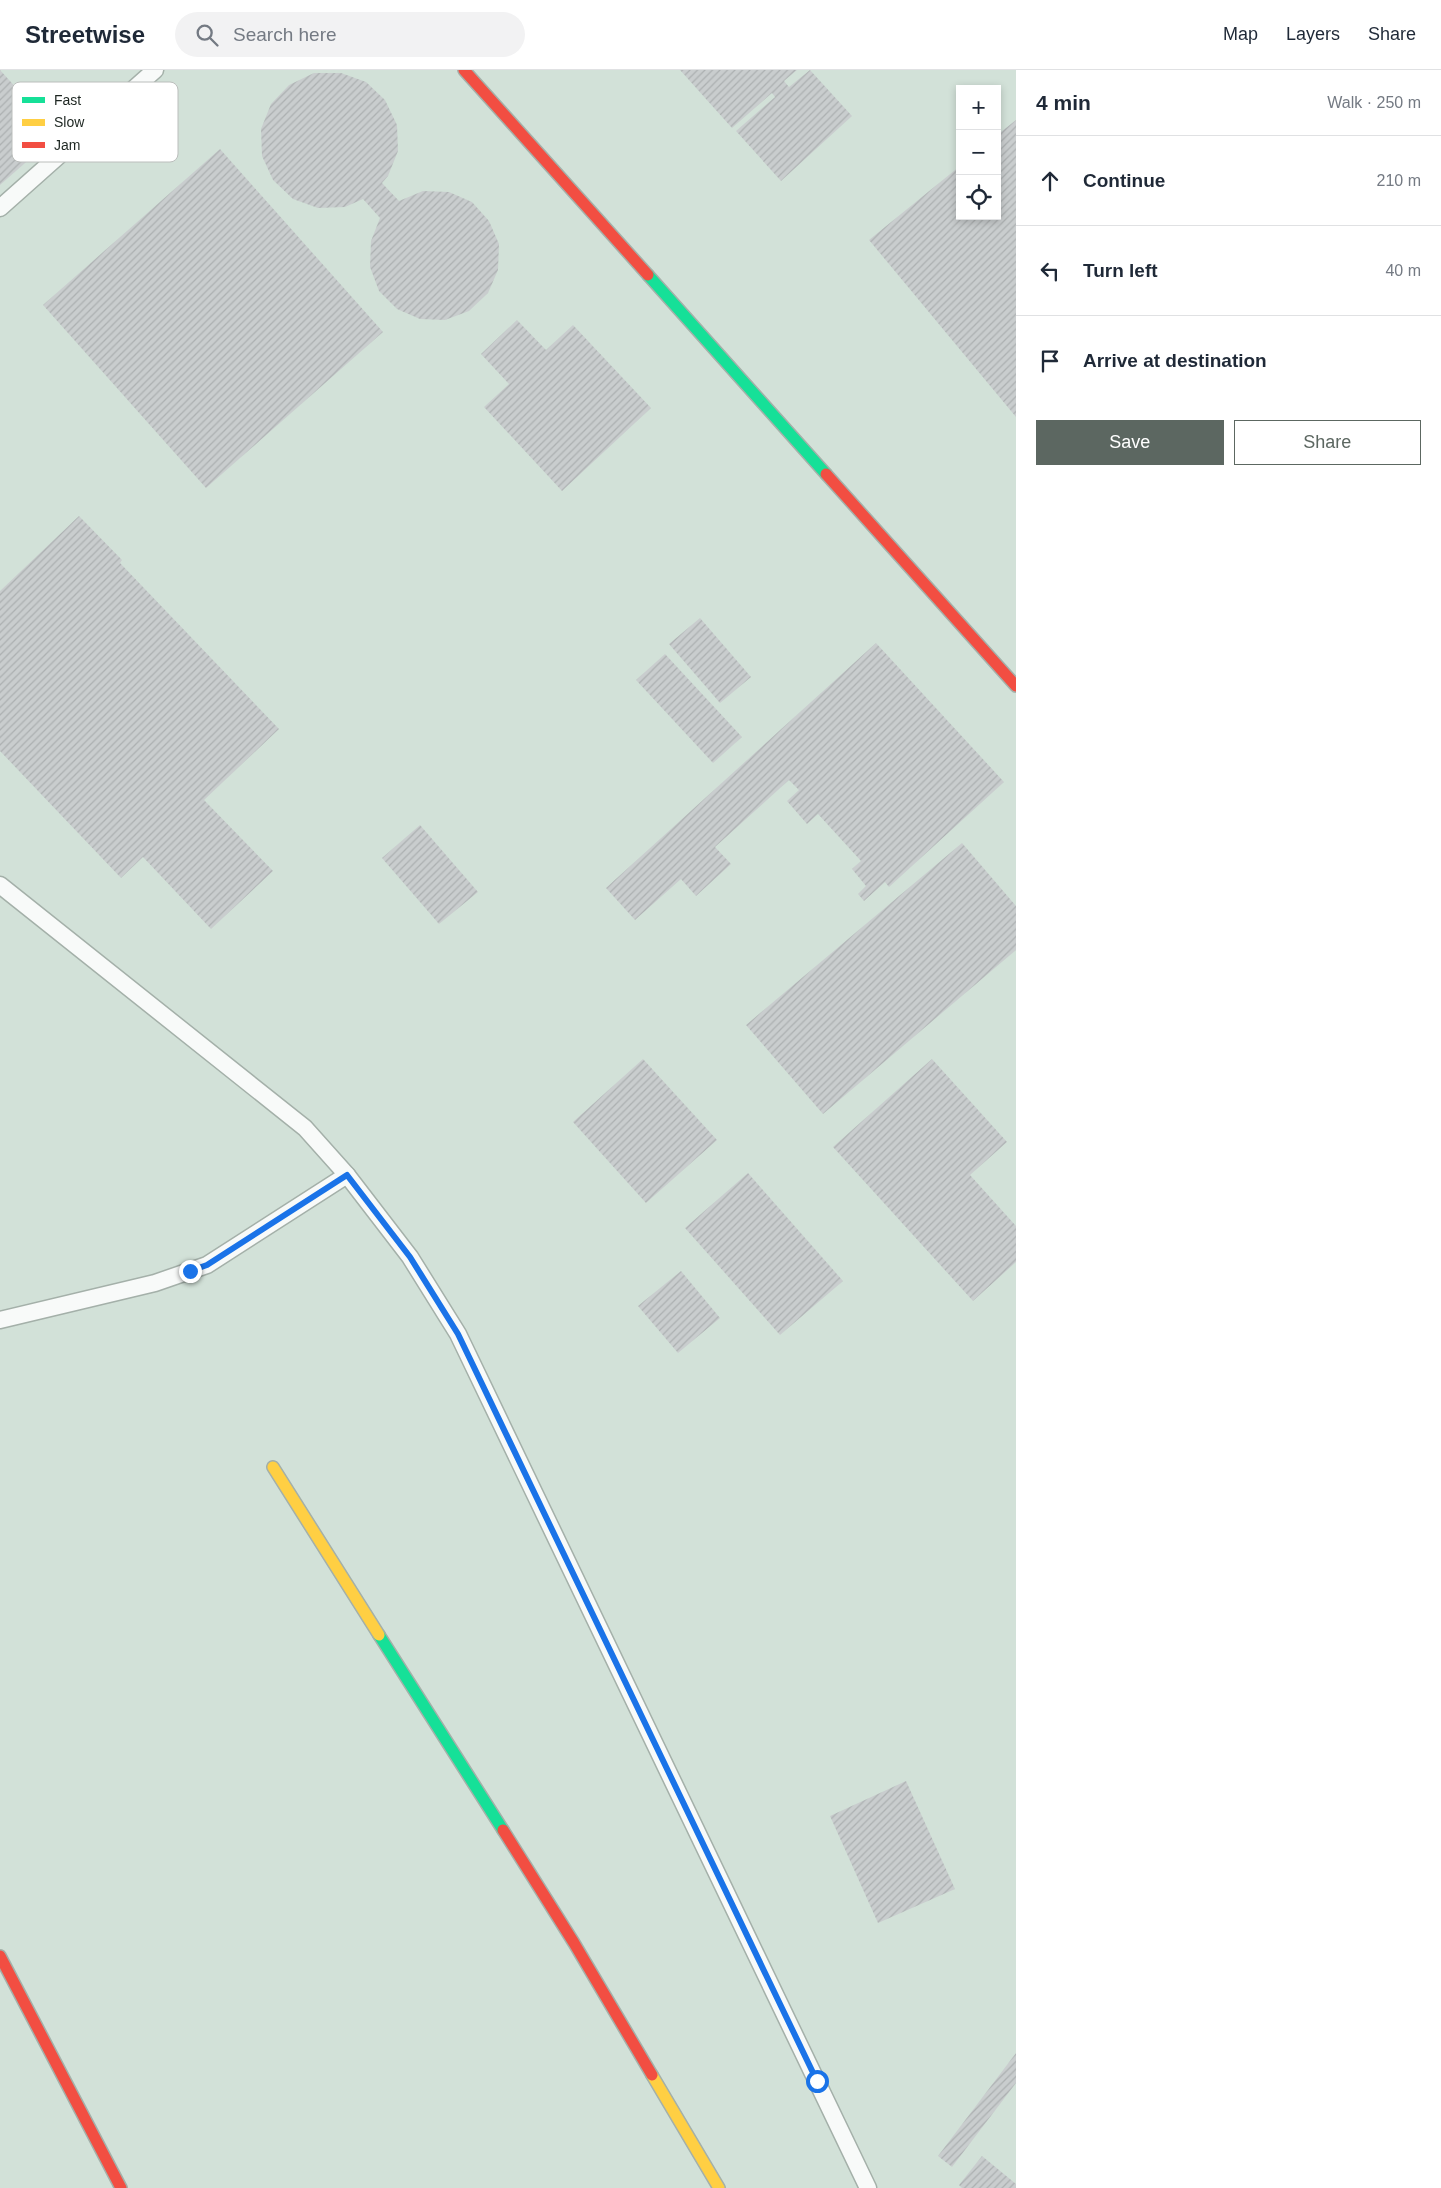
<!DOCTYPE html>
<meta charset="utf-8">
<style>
body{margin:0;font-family:Arial,sans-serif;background:#f2f2f3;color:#1f2937}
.controls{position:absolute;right:15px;top:15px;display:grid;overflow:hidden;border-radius:0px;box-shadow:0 2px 8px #0003}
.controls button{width:45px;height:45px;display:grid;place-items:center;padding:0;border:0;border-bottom:1px solid #e0e1e3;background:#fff;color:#1f2937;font:25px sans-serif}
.stop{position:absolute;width:15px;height:15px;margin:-11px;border:4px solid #1a73e8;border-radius:50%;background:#fff}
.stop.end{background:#1a73e8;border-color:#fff;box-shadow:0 1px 5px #0008}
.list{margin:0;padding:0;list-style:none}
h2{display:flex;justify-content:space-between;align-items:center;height:65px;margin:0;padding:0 20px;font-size:21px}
h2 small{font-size:16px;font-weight:400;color:#747a83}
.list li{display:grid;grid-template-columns:32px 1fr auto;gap:15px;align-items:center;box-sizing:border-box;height:90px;padding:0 20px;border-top:1px solid #e0e1e3}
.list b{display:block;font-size:19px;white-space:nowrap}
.list em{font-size:16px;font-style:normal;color:#747a83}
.actions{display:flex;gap:10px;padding:15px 20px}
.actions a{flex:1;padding:11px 0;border:1px solid #5c6761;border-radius:0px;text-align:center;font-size:18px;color:#5c6761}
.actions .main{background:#5c6761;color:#fff}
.icon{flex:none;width:28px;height:28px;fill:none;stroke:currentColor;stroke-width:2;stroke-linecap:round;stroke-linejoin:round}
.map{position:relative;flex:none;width:1016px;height:2118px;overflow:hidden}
header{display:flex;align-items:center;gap:30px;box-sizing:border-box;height:70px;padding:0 25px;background:#fff;border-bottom:1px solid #e0e1e3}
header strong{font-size:24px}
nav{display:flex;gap:28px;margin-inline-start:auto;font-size:18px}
.search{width:350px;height:45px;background:#f2f2f3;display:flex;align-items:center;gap:12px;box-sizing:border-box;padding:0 18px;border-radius:28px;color:#747a83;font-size:19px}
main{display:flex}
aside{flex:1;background:#fff}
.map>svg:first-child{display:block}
.building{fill:url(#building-hatch)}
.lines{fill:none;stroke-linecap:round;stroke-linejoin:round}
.lane-casing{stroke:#a4b0a9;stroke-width:19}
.fast-casing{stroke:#a4b0a9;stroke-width:14}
.slow-casing{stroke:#a4b0a9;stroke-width:14}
.jam-casing{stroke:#a4b0a9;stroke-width:14}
.lane{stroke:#f8faf9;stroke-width:16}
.fast{stroke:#16e098;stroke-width:11}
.slow{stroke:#ffcf43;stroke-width:11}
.jam{stroke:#f24e42;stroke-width:11}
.route{stroke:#1a73e8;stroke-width:6}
.key{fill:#fff;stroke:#bbbebc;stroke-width:1}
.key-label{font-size:14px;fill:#1d2621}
</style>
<header>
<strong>Streetwise</strong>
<div class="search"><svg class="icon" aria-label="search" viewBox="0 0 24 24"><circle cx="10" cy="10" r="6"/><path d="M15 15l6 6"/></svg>Search here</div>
<nav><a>Map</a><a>Layers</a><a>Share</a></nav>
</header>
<main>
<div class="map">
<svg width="1016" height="2118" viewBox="0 0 1016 2118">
<defs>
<pattern id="building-hatch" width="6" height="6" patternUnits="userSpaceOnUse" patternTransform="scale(1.25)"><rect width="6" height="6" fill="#c9cdce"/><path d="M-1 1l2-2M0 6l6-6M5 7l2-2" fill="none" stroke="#acb0b1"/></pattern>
</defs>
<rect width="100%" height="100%" fill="#d2e1d8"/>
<g class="building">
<polygon points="0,0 58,64 0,115"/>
<polygon points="680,0 797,0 784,11 789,17 810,0 852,46 781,111 736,61 775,27 772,23 732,58"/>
<polygon points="314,3 341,3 366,12 385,30 397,55 398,81 388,106 382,113 399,131 423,121 449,122 472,132 489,151 499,174 498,200 488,223 469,241 445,250 420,249 397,239 379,221 370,197 371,171 380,148 363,129 345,137 318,138 293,129 273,110 262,86 261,59 271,34 289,15"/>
<polygon points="1016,50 1016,347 869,170 960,96 960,146 997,146 997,65"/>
<polygon points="220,79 383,262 206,418 43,235"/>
<polygon points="517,250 546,280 573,255 651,338 562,421 484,337 509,314 481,284"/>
<polygon points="79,446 122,490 120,493 279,659 204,730 273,801 211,859 143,787 121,808 0,681 0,521"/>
<polygon points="700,548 751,607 720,633 669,574"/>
<polygon points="876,573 1004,712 889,817 885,812 864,831 858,824 866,816 852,799 861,791 818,744 807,754 787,731 799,720 789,710 715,777 731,794 696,826 681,809 635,850 606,818"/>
<polygon points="665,584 742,667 713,693 636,610"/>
<polygon points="420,755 478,822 439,854 382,788"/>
<polygon points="962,773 1016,836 1016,880 823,1044 746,955"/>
<polygon points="643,989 717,1070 646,1133 573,1052"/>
<polygon points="932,989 1007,1072 970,1105 1016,1156 1016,1192 973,1231 833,1077"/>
<polygon points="748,1103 843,1211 780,1265 685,1158"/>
<polygon points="681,1201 720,1248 678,1283 638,1236"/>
<polygon points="906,1711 955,1819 878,1853 830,1746"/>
<polygon points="1016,1983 1016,2013 952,2097 938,2086"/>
<polygon points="982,2086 1016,2114 1016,2118 962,2118 959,2115"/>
</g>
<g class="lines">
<defs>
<g id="lane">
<polyline points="0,138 155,0"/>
<polyline points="0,815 305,1058 347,1105 410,1187 458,1264 868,2118"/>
<polyline points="0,1250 155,1213 207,1195 347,1105"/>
</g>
<g id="fast">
<polyline points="648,205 826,404"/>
<polyline points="379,1565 503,1760"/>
</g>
<g id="slow">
<polyline points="273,1397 379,1565"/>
<polyline points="652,2005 719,2118"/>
</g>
<g id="jam">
<polyline points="464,0 648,205"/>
<polyline points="826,404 1016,616"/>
<polyline points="503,1760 574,1873 652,2005"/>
<polyline points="0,1886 121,2118"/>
</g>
</defs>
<use href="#lane" class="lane-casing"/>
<use href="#fast" class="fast-casing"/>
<use href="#slow" class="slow-casing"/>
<use href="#jam" class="jam-casing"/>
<use href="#lane" class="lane"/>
<use href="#fast" class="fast"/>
<use href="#slow" class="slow"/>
<use href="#jam" class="jam"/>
</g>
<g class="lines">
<polyline class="route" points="190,1201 207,1195 347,1105 410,1187 458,1264 817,2011"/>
</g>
<rect x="12" y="12" width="166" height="80" rx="8" class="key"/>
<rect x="22" y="27" width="23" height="6" fill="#16e098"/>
<rect x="22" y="49" width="23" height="7" fill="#ffcf43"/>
<rect x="22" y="72" width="23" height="6" fill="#f24e42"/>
<g class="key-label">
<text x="54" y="35">Fast</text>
<text x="54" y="57">Slow</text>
<text x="54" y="80">Jam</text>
</g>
</svg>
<div class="controls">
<button>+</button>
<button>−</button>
<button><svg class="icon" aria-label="locate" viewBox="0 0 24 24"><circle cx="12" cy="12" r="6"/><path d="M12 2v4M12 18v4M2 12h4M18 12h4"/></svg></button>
</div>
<div class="stop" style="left:817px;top:2011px"></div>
<div class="stop end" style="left:190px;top:1201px"></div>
</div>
<aside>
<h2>4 min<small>Walk · 250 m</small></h2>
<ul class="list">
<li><svg class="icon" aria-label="ahead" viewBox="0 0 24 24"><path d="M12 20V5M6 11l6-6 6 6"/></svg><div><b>Continue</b></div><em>210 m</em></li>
<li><svg class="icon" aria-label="left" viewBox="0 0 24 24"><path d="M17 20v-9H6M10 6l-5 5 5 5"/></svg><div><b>Turn left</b></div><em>40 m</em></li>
<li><svg class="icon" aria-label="arrive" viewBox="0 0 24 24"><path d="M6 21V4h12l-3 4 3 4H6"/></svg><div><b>Arrive at destination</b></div></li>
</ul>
<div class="actions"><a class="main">Save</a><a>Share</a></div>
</aside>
</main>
